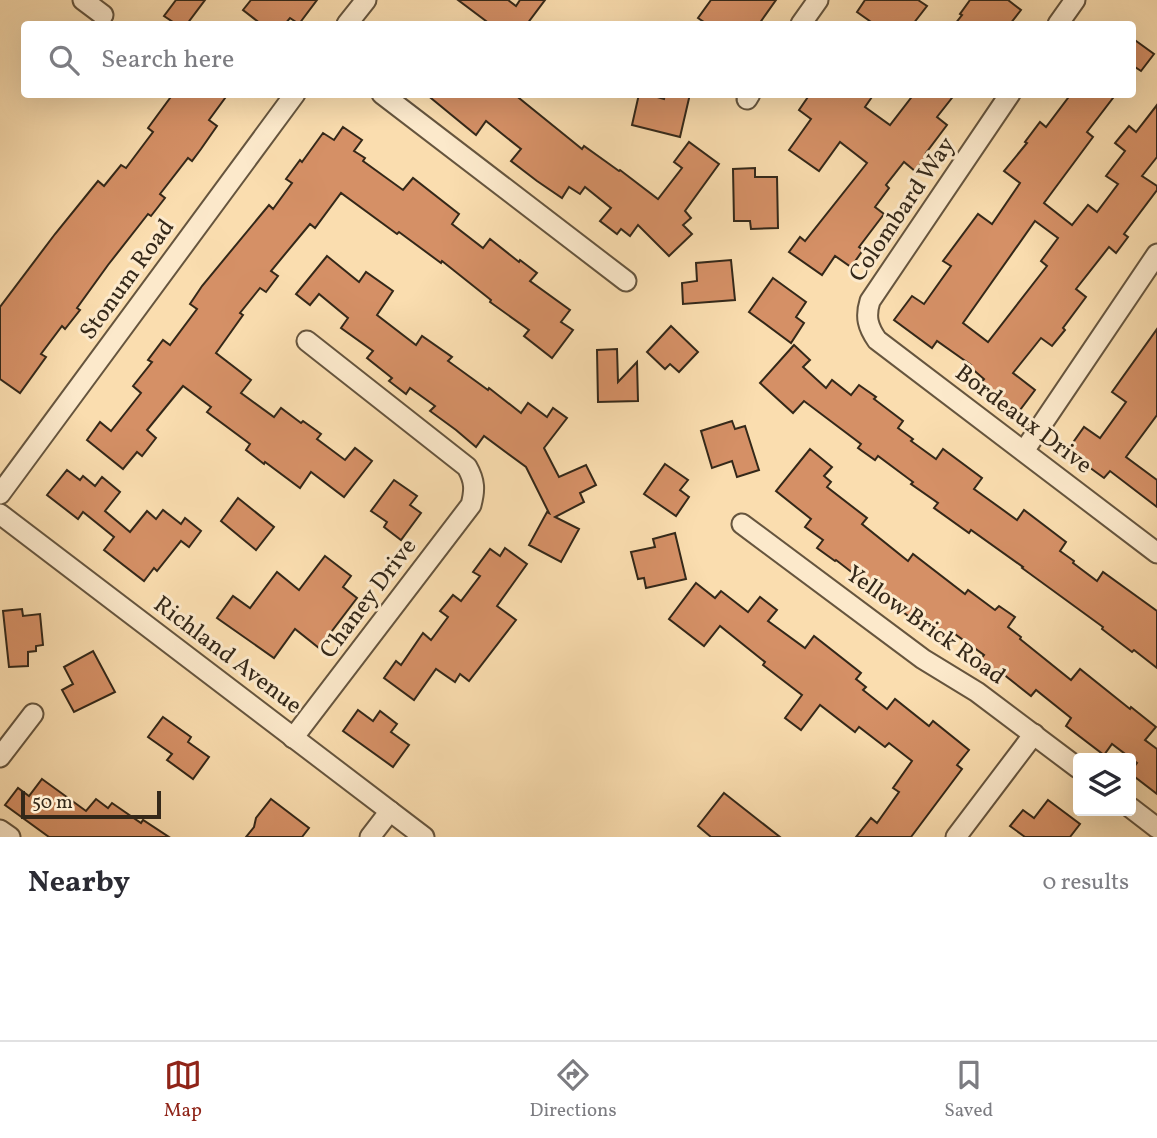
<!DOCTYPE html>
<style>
body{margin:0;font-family:Vollkorn,serif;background:#f7f7f7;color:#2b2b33}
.controls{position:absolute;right:21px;bottom:21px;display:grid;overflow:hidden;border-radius:7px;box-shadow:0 7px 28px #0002}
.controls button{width:63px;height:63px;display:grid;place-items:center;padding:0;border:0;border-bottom:2px solid #e1e1e2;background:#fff;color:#2b2b33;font:35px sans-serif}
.scale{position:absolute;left:21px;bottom:18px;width:140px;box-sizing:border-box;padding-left:7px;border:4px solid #342819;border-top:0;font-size:19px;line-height:24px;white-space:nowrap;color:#342819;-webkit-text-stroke:5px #fce9cb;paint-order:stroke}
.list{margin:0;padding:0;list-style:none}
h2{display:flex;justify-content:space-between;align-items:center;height:91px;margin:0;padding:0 28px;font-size:30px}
h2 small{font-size:23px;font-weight:400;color:#7c7c81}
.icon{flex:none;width:38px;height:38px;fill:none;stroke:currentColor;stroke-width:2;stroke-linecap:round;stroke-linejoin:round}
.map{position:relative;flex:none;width:1157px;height:837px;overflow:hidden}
.search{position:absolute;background:#fff;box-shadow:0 7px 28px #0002;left:21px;right:21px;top:21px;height:77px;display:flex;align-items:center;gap:18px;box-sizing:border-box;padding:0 24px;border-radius:7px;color:#7c7c81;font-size:26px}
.sheet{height:203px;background:#fff}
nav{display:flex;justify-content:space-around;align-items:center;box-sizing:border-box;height:98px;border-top:2px solid #e1e1e2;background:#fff;font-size:19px;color:#7c7c81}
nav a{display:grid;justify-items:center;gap:4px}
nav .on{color:#8f2418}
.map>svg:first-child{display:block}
.building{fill:#d59066;stroke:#342819;stroke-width:2;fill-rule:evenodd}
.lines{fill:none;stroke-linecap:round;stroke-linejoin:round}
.street-casing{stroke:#66553e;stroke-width:23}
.street{stroke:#fce9cb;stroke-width:19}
.labels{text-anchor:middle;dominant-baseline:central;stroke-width:6;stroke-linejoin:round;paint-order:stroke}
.street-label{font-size:24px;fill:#342819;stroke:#fce9cb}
</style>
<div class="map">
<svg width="1157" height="837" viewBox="0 0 1157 837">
<rect width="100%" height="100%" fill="#faddaf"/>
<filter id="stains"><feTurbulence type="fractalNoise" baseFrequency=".00286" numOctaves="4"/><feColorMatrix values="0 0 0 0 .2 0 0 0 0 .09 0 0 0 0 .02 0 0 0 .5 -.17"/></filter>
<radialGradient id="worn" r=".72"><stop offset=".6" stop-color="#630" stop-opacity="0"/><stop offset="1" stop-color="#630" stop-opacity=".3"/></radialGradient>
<g class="building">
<polygon points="176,0 205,0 187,24 176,24 164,16"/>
<polygon points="251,0 317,0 299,24 290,18 285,24 261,24 243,10"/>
<polygon points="458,0 508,0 516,6 520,0 545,0 527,24 490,24"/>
<polygon points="711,0 776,0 759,24 707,24 698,18"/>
<polygon points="865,0 918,0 927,6 913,24 874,24 857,12"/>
<polygon points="970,0 1008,0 1021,10 1010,24 955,24 962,15 960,14"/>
<polygon points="1132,38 1154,54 1141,71 1132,65"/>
<polygon points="173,94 228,94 209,120 217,126 201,149 192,161 188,158 160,194 165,198 151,216 148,214 108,265 77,308 80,310 65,329 62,326 41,354 46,357 20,393 0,379 0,307 55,234 98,181 104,186 121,165 126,168 153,132 148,128"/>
<polygon points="426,94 514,94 582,149 584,146 619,171 620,170 658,199 682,168 674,162 689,142 719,164 685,211 691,218 683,225 692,234 669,256 638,225 630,236 621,229 617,234 600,221 611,208 585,187 580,194 569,187 562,198 537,181 511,161 521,149 486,121 476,135"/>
<polygon points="639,94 647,94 664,99 665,94 690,94 680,137 632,125"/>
<polygon points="810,94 874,94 865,107 890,125 914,94 955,94 937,117 947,125 926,153 928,154 915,171 904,162 886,185 889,188 875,207 884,214 859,247 863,250 851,267 835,256 822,275 789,252 800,237 805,241 867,163 840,142 819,171 789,150 811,119 799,110"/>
<path d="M 1071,94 L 1116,94 L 1087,132 L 1093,137 L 1044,203 L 1072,225 L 1088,205 L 1097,212 L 1118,184 L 1106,176 L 1125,151 L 1115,143 L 1129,126 L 1136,132 L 1157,105 L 1157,157 L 1142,176 L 1157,186 L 1157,190 L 1124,234 L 1128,237 L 1116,253 L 1109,247 L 1076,289 L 1086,297 L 1063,328 L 1065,330 L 1052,346 L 1041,338 L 1013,373 L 1035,390 L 1017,414 L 979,385 L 984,379 L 970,367 L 971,365 L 937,341 L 932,348 L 894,320 L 912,296 L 924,304 L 951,266 L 943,261 L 978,214 L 992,224 L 1020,183 L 1004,171 L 1027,143 L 1025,142 L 1040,122 L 1046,127 ZM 1035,221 L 1058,238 L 1041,261 L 1047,266 L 988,342 L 963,323 Z"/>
<polygon points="343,127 362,140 354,151 365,158 363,161 403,190 413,178 459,214 452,224 483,248 490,239 519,262 520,260 537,273 530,281 570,310 561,322 573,330 552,358 524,336 529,330 490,302 491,300 442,261 441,263 399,232 397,234 341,193 315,228 310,224 271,271 278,276 266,292 260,288 240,313 243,315 216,353 251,380 241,393 274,417 281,408 301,423 303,421 321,434 317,439 345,460 355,448 372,461 344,497 311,472 300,488 265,462 264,464 246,450 250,444 207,412 211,407 183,386 147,430 156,438 142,456 137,452 123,469 87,440 100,422 111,431 141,393 133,386 152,362 148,360 163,340 170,345 197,309 190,304 202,286 269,205 273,209 292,183 286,179 300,160 302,162 323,133 334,140"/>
<polygon points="755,168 755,177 777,177 778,228 751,229 750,221 734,221 733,169"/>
<polygon points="327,256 359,282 366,272 393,291 377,315 416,345 422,336 452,357 448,361 488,390 489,388 521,413 528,403 547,417 553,408 567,418 544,448 559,477 586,465 596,485 580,493 584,502 555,517 579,529 561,562 529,545 547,512 549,513 526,467 484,436 476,447 456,430 430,411 435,406 410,388 406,394 389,381 392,378 367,358 373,351 341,328 348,318 319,294 310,305 296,294"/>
<polygon points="731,260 735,300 683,304 682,283 697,281 696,263"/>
<polygon points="773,278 806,302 796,317 804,323 791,343 749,312"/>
<polygon points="671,326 698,352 679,372 670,364 665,369 647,352"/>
<polygon points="1157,329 1157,415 1126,457 1157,480 1157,507 1110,471 1104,478 1067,451 1084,427 1100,438 1126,402 1112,392"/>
<polygon points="794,345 810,360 803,367 826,388 832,380 851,395 859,385 876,397 874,399 903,421 898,428 913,439 911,441 936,459 943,449 982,478 974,489 1017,520 1024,510 1066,542 1060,551 1074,561 1073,563 1097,581 1103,572 1157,611 1157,668 1134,650 1132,652 1102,629 1103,627 1022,568 1023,567 971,530 969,533 934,508 938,503 911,484 913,482 878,456 875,460 858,448 861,444 804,401 793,413 760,383"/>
<polygon points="617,349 618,382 637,362 638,401 598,402 597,350"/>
<polygon points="732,421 735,429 745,426 759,470 737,477 732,461 712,468 701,431"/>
<polygon points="810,449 832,467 824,476 831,482 827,487 867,518 862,524 908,561 913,554 965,594 968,590 995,610 999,606 1015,617 1008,627 1021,637 1020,639 1071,680 1080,669 1130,709 1131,707 1156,727 1145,740 1157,749 1157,794 1131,774 1131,771 1137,763 1112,744 1104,755 1066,726 1071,718 1036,690 1031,696 998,670 996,673 979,661 984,655 952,632 948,639 919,618 916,622 836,560 835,561 817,548 823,540 805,527 811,519 776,491"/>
<polygon points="665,464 688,480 680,490 689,497 676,516 644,494"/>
<polygon points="67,470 80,480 83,476 95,486 102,477 120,492 105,511 130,532 147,511 156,519 163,510 181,524 185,518 201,531 189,547 181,541 157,571 154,568 144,581 104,550 114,537 83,512 78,519 47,495"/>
<polygon points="394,480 417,496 410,505 421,513 401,540 384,527 387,522 371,511"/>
<polygon points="238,498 274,527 256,550 221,521"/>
<polygon points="675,533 686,579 646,588 644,578 638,579 631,552 655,547 653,539"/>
<polygon points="505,548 527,564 497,606 516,620 469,681 460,674 455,682 436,669 414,700 384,678 396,661 401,665 423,633 431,640 448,617 440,611 453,595 461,601 480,576 473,572 490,549 500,556"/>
<polygon points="325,556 351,576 343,587 357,598 319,648 295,629 274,658 217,618 233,596 250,608 277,572 299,590"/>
<polygon points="696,583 715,598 721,591 748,612 760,597 777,610 768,621 805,648 814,636 861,673 856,679 866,687 863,690 887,709 895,699 929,726 933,721 969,750 957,765 962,769 911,837 856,837 871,818 877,823 899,792 893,788 912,761 889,743 885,747 859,727 855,732 820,705 801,730 785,718 802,695 763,665 765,662 720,626 704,646 669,619"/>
<polygon points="22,609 23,616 40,614 43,645 36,646 36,651 28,652 28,666 9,667 3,611"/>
<polygon points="93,651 115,692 74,712 62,690 73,684 64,667"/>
<polygon points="358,710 373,721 380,711 397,724 391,732 409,745 393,767 343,731"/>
<polygon points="163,717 191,737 188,742 209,757 193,779 167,760 172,754 148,737"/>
<polygon points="42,779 86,811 96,799 108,808 112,803 141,823 143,820 169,837 49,837 5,805 18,788 29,796"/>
<polygon points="724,793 780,837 711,837 698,826"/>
<polygon points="271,799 309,828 302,837 246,837 254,827 256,818"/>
<polygon points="1048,800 1080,824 1070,837 1025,837 1010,826 1023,810 1034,818"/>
</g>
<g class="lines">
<defs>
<g id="street">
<polyline points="83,0 103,15"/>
<polyline points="347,24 366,0"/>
<polyline points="801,24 818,0"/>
<polyline points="1058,24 1075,0"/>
<polyline points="382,94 626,281"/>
<path d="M 1010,94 L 870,301 C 865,317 868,327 877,340 L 1157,553"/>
<polyline points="747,99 750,94"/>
<polyline points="1024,451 1157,254"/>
<polyline points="0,494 295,94"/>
<polyline points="0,514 424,837"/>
<polyline points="742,524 923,659 977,692 1078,768"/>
<path d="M 293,738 L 471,505 C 475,490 475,481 467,467 L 307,341"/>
<polyline points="0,757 33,714"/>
<polyline points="1131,808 1157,828"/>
<polyline points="0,830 10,837"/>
<polyline points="370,837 390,811"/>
<polyline points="956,837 1034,734"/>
</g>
</defs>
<use href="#street" class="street-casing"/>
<use href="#street" class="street"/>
</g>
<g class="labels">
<g class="street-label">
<text transform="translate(903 210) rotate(-56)">Colombard Way</text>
<text transform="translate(128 280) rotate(-54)">Stonum Road</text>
<text transform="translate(1023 420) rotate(37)">Bordeaux Drive</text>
<text transform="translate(369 599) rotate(-53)">Chaney Drive</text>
<text transform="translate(925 626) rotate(35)">Yellow Brick Road</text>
<text transform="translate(227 656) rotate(37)">Richland Avenue</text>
</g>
</g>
<rect width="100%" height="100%" filter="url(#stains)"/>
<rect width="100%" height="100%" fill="url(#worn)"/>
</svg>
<div class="controls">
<button><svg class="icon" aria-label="layers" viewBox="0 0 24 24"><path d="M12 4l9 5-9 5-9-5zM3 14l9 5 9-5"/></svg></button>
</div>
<div class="scale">50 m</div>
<div class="search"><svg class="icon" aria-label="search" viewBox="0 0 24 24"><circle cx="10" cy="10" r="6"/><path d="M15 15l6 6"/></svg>Search here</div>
</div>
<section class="sheet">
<h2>Nearby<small>0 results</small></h2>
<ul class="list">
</ul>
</section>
<nav>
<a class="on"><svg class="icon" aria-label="map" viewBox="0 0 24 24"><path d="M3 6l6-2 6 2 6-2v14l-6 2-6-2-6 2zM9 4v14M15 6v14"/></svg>Map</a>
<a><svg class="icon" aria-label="directions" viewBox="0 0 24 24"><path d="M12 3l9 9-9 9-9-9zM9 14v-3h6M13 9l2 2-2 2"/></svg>Directions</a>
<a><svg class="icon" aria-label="saved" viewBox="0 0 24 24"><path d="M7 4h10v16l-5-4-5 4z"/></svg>Saved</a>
</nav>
